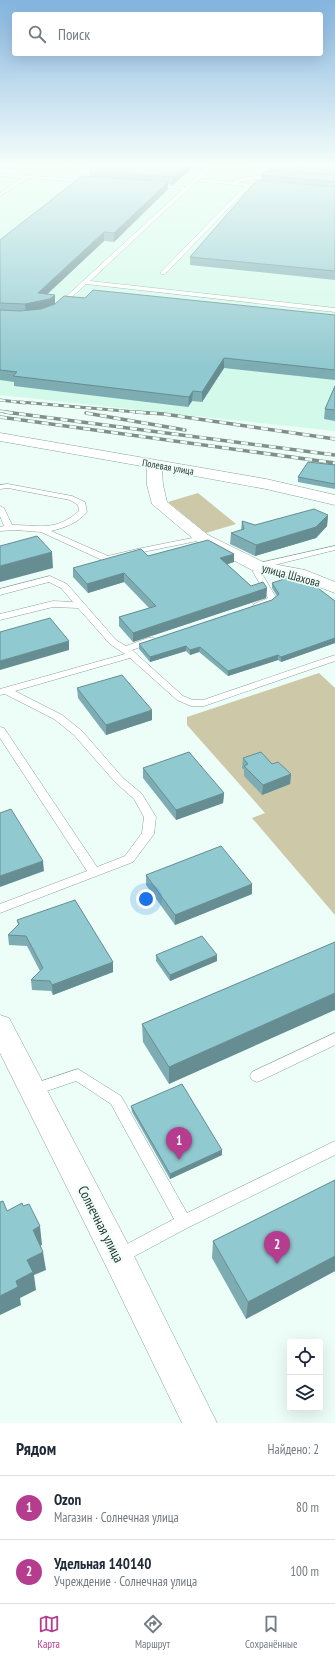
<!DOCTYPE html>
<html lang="ru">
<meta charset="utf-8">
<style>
body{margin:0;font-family:"PT Sans Narrow",sans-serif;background:#f2f2f3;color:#1f2937}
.controls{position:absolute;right:12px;bottom:12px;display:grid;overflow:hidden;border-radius:4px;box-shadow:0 4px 16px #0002}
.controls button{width:36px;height:36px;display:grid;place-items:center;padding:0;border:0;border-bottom:1px solid #e0e1e3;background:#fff;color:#1f2937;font:20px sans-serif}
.you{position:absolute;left:146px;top:899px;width:14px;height:14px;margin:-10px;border:3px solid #fff;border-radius:50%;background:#1a73e8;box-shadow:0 0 0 6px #1a73e833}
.badge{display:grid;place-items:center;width:26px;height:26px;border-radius:50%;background:#b63c8f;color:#fff;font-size:13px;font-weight:700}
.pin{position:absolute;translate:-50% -33px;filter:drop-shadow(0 1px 2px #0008)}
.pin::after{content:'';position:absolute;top:21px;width:14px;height:12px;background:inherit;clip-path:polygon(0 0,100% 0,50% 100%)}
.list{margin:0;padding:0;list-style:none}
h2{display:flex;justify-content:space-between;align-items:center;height:52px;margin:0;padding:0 16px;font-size:17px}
h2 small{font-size:13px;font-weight:400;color:#747a83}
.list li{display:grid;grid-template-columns:26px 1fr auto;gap:12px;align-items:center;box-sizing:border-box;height:64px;padding:0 16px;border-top:1px solid #e0e1e3}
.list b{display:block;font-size:15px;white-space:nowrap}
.list p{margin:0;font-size:13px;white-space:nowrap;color:#747a83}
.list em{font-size:13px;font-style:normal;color:#747a83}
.icon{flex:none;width:22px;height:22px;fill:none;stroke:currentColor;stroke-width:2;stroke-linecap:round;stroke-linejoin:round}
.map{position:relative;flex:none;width:335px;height:1423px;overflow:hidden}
.search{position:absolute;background:#fff;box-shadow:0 4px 16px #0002;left:12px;right:12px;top:12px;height:44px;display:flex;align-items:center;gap:10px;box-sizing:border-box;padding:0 14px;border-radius:4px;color:#747a83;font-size:15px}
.sheet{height:180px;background:#fff}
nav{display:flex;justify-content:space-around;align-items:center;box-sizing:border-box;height:56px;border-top:1px solid #e0e1e3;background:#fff;font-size:11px;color:#747a83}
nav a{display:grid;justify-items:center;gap:2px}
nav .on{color:#b63c8f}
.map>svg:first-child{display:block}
.built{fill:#d2f9ea}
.green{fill:#ccc8a8}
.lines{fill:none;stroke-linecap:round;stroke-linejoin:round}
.lane-casing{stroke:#87a399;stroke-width:1}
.street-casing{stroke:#87a399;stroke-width:1}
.lane{fill:#fff;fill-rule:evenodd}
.street{fill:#fff;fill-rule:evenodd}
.rail-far1-casing{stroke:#818f8a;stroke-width:3}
.rail-casing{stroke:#818f8a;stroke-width:3.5}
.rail-far1{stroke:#ecfef7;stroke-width:2;stroke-dasharray:5.5;stroke-linecap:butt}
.rail{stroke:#ecfef7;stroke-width:2.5;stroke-dasharray:7;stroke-linecap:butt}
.wall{fill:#7dadb3}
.shaded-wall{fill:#668d92}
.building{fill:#91c9d0;stroke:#668d92}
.labels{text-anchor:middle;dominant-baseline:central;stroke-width:3.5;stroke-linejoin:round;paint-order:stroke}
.far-street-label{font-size:10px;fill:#2d3834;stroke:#ecfef7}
.street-label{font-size:12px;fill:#2d3834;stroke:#ecfef7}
.near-street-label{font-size:14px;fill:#2d3834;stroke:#ecfef7}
</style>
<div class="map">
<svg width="335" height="1423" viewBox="0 0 335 1423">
<rect width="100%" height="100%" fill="#ecfef7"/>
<polygon class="built" points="0,166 335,166 335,431 0,395"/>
<g class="green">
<polygon points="198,493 236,524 206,533 168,502"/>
<polygon points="319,673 335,688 335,915 252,818 265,813 187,725 187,717"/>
</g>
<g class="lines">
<defs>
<g id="lane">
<polygon points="60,166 66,166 51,177 90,181 88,182 28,178 0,196 0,193 23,178 0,176 0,174 46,177"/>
<polygon points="208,166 213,166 200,179 234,182 234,180 254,176 275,175 277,176 237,182 267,186 265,187 250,186 165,274 161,274 161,272 245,186 197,181 90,281 335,308 335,312 86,284 63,305 59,305 59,303 183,189 156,187 154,185 186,187"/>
<path d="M 8,484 L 72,496 L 85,502 L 87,512 C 78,523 64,528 51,531 L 108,556 L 137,549 L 202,536 L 206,538 L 202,540 L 138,553 L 107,562 L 104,561 L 41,532 L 15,530 L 0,531 L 0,527 L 4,526 L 0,516 L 0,506 L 4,508 L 12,525 C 40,525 55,532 79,511 L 78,505 L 70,500 L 8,488 L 0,489 L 0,485 Z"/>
<polygon points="335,546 335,550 262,568 261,572 277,599 260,608 254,608 253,606 254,604 268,598 253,572 255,564"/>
<polygon points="50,576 67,584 116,640 126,646 148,638 154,638 156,640 154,642 132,650 183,696 193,700 203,700 335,655 335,661 204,706 191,706 177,700 130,658 15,691 62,715 82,731 123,778 142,794 156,817 154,834 133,862 0,913 0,904 87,871 0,738 0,727 4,728 97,867 125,856 142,833 144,817 134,799 115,782 74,735 54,719 5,694 0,695 0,689 125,654 110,644 78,608 53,607 0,620 0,614 53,601 73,602 61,588 49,582 0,595 0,589"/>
<polygon points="335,1033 335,1045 262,1080 257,1082 252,1080 250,1076 252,1072"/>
<polygon points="78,1069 121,1096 187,1213 335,1141 335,1155 189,1227 120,1264 114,1261 112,1256 114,1251 174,1219 111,1104 76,1081 32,1096 27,1094 25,1090 27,1086"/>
</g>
<g id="street">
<polygon points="0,433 266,479 335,495 335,505 266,489 162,470 163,485 167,502 208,535 263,562 305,570 335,582 335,593 295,578 252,570 196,541 152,504 147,485 147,467 0,441"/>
<polygon points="0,1015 9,1018 129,1246 217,1423 182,1423 107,1268 0,1053"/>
</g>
</defs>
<use href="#lane" class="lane-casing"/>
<use href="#street" class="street-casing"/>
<use href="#lane" class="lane"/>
<use href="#street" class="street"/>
<defs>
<g id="rail-far1">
<polyline points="0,400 25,403"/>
<polyline points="20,402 148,413"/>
<polyline points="0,411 13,413"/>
</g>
<g id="rail">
<polyline points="5,412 335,455"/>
<polyline points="136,412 164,414 335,439"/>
<polyline points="86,413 185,430"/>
<polyline points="0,417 335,463"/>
</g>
</defs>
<use href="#rail-far1" class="rail-far1-casing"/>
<use href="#rail" class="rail-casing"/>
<use href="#rail-far1" class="rail-far1"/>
<use href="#rail" class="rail"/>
</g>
<g class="wall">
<polygon points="0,166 16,166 12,170 0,169"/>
<polygon points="94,166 202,166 201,168 193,167 173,185 168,184 168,189 114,242 104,241 47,294 55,304 85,298 335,315 335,380 224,368 202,402 192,401 188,407 14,386 14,382 0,380 0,240 89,176 89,171"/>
<polygon points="248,166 335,166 335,280 190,265 190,257 261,181 262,175 269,171 269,168"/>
<polygon points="335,386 335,421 324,419 325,409"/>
<polygon points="335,465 335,489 298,482 298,477"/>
<polygon points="328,515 327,526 316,538 255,556 230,544 231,533 241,530 242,521 255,525"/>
<polygon points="148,556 234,562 227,564 251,586 267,588 266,598 133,642 119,626 119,617 149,608 124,582 88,593 73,577 73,568"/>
<polygon points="272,583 335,601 335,643 281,662 278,660 228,676 199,652 190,655 186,651 150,662 139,649 139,644 272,600 277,596 272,588"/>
<polygon points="77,688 152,720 106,735 78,698"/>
<polygon points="243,758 272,764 291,774 290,784 262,795 244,776 244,770 242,768"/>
<polygon points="143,768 224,793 223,803 176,820 143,778"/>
<polygon points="146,875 252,884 252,894 175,925 146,885"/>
<polygon points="17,920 113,962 113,972 53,995 51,991 32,990 31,980 40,971 27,946 9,945 8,935 18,925"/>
<polygon points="335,942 169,1084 143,1042 142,1024"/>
<polygon points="156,955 217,961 170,981 156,961"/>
<polygon points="131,1106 222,1155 170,1179 132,1112"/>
<polygon points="335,1180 335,1271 246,1319 212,1258 213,1241"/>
</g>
<g class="shaded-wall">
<polygon points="11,166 16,166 12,170"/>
<polygon points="185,166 193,166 193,167 173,185 173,177"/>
<polygon points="168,182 168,189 114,242 114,233"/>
<polygon points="104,232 104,241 39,302 55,295 55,304 26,314 25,304"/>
<polygon points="224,358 224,368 202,402 202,392"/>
<polygon points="193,391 192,401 188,407 189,397"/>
<polygon points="328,515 327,526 316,538 255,556 256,545"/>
<polygon points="52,552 53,568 0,582 0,566"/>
<polygon points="234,554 234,562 219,567 220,558"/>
<polygon points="124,573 124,582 88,593 87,584"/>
<polygon points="267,588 266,598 133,642 133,633"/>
<polygon points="335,638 335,643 281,662 281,657"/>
<polygon points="69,641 69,650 0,670 0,661"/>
<polygon points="186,646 186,651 150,662 150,657"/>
<polygon points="200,647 199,652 190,655 190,650"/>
<polygon points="278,655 278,660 228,676 228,671"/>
<polygon points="152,710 152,720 106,735 106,725"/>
<polygon points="291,774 290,784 262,795 263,785"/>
<polygon points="224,793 223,803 176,820 176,810"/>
<polygon points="43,861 44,871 0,887 0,876"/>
<polygon points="252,884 252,894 175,925 175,915"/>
<polygon points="217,955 217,961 170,981 170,975"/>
<polygon points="113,962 113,972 53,995 52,985"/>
<polygon points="335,993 335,1010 169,1084 169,1067"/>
<polygon points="222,1150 222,1155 170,1179 170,1174"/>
<polygon points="40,1226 42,1245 35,1248 33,1230"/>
<polygon points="43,1252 46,1270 34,1275 36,1290 20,1298 21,1305 0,1315 0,1296 16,1281 27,1260"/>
<polygon points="335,1256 335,1271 246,1319 248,1302"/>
</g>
<g class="building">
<polygon points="94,166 185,166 173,177 89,171"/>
<polygon points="272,166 335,166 335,170 310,168"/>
<polygon points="273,171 335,175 335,182 262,175 264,172"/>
<polygon points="82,176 168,182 114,233 104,232 38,293 55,295 50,299 25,304 0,303 0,240"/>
<polygon points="257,180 335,187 335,271 190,257"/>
<polygon points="93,290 335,315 335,370 224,358 202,392 193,391 189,397 13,376 17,372 0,370 0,310 20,311 41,309 55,304 64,296 85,298"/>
<polygon points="335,386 335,410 325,409"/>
<polygon points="308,462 335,465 335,484 298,477"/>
<polygon points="314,509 328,515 316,527 256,545 231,533 244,529 242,521 255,525"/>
<polygon points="37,536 52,552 0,566 0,546"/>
<polygon points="208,540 234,554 220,558 251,586 263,582 267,588 133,633 119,617 156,606 124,573 87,584 73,568 141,549 148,556"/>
<polygon points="296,575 306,579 335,601 335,638 281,657 278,655 228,671 200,647 190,650 186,646 150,657 139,644 272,600 279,594 272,583"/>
<polygon points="50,618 69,641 0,661 0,632"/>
<polygon points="122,675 152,710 106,725 77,688"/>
<polygon points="189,752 224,793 176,810 143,768"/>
<polygon points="261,752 272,764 278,762 291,774 263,785 244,766 248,764 243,758"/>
<polygon points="11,809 43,861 0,876 0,813"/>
<polygon points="221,846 252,884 175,915 146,875"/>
<polygon points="75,900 113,962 52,985 50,981 31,980 43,968 26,936 8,935 19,924 17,920"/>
<polygon points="202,936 217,955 170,975 156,955"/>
<polygon points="335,942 335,993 169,1067 142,1024"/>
<polygon points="182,1084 222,1150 170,1174 131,1106"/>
<polygon points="335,1180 335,1256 248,1302 213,1241"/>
<polygon points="3,1201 7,1211 22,1203 23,1206 29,1204 40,1226 33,1230 43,1252 27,1260 33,1272 16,1281 18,1287 0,1296 0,1202"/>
</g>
<linearGradient id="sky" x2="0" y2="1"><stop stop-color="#84b4df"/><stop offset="0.45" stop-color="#f6fffb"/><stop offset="1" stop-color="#f6fffb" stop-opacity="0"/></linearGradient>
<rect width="335" height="366" fill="url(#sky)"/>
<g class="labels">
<g class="far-street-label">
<text transform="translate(168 467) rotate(10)">Полевая улица</text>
</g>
<g class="street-label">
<text transform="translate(291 575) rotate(15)">улица Шахова</text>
</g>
<g class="near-street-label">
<text transform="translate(101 1224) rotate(63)">Солнечная улица</text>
</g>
</g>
</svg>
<div class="controls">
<button><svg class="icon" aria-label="locate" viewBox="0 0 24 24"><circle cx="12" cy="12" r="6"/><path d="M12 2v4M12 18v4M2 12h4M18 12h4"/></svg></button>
<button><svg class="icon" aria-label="layers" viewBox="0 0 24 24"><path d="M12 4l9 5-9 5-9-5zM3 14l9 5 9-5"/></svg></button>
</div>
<div class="you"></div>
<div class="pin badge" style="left:179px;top:1160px">1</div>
<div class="pin badge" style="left:277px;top:1264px">2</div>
<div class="search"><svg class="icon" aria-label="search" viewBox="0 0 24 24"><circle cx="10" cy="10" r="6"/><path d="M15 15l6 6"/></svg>Поиск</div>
</div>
<section class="sheet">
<h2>Рядом<small>Найдено: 2</small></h2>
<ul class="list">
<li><span class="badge">1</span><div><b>Ozon</b><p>Магазин · Солнечная улица</p></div><em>80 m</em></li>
<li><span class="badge">2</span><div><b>Удельная 140140</b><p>Учреждение · Солнечная улица</p></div><em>100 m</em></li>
</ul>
</section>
<nav>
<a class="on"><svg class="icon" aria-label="map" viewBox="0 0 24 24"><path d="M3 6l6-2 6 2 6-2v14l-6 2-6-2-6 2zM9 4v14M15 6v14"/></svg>Карта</a>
<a><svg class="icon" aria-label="directions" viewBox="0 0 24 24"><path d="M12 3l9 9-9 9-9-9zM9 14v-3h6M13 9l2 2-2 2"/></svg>Маршрут</a>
<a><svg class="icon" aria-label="saved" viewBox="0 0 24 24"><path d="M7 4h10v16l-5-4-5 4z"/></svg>Сохранённые</a>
</nav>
